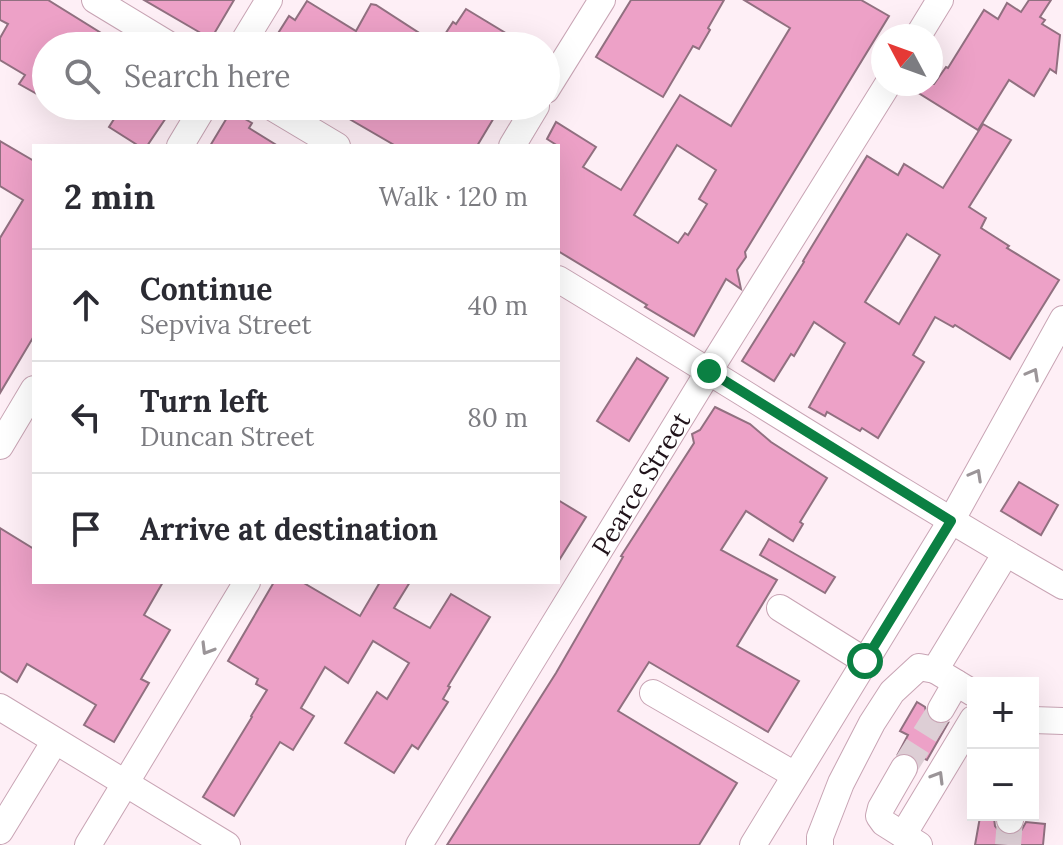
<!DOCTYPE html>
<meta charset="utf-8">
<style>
body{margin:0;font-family:Lora,serif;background:#f7f7f7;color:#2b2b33}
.controls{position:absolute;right:24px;bottom:24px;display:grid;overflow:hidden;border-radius:0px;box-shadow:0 8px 32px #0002}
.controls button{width:72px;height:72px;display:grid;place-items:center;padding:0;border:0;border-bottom:2px solid #e1e1e2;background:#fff;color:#2b2b33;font:40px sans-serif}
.compass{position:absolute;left:871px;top:24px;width:72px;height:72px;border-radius:50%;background:#fff;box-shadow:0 8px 32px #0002;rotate:311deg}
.stop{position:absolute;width:24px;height:24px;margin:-18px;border:6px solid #0b8043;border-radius:50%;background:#fff}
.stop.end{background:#0b8043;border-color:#fff;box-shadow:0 2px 8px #0008}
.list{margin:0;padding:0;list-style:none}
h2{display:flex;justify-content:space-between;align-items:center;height:104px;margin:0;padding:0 32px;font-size:34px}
h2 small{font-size:26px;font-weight:400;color:#7c7c81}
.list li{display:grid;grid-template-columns:52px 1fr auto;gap:24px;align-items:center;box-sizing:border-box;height:112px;padding:0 32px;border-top:2px solid #e1e1e2}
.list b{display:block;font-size:30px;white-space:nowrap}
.list p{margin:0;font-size:26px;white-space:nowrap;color:#7c7c81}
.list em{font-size:26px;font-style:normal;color:#7c7c81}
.icon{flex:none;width:44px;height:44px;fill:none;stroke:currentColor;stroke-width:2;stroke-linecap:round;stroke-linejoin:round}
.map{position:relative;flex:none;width:1063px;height:845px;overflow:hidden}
.search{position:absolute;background:#fff;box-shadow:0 8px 32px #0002;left:32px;top:32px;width:528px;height:88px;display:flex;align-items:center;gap:20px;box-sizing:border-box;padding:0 28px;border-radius:44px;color:#7c7c81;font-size:30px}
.panel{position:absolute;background:#fff;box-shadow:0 8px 32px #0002;left:32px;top:144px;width:528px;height:440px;border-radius:0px}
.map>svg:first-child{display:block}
.building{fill:#eda1c7;stroke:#917080;stroke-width:2;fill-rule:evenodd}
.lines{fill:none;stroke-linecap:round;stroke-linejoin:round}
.minor-tunnel{stroke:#ddced5;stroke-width:26;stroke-dasharray:26 13;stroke-linecap:butt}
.minor-casing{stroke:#c8a4b4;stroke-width:28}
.minor{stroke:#fff;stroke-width:26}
.oneway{stroke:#9b9598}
.route{stroke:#0b8043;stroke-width:10}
.labels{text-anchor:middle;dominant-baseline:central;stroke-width:6;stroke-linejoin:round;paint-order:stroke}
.street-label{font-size:26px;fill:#20131a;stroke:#fff}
</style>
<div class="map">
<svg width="1063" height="845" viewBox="0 0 1063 845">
<rect width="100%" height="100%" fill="#feeff6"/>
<g class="building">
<polygon points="0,0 48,0 122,46 46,46 46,99 19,84 25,75 0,60 0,38 8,24 0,20"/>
<polygon points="144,0 234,0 211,39"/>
<polygon points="631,0 724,0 708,28 710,30 699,49 693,46 663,97 596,57"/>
<path d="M 744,0 L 861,0 L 889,16 L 745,252 L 746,257 L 737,270 L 741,289 L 726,279 L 694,336 L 645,307 L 647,305 L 558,251 L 558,146 L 547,139 L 556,122 L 596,147 L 583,167 L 621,190 L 680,95 L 731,126 L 790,28 ZM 677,145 L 716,170 L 699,199 L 707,204 L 688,235 L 685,233 L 678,243 L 634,215 Z"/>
<polygon points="1029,0 1051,0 1040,17 1045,20 1042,24 1060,35 1056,73 1050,69 1034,96 1009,80 978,130 904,84 934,84 946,67 948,68 984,10 998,19 1007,3 1021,12"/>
<polygon points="307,1 356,31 371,4 376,5 438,45 453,22 456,24 466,9 527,46 270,46 289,16 295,20"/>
<polygon points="92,106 174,106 147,146 139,146 109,127 114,119"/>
<polygon points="327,106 501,106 477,146 396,146"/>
<polygon points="231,111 252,123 249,128 278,146 210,146"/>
<path d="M 983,124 L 1011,140 L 969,207 L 986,218 L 981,228 L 1009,246 L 1007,248 L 1059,280 L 1010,359 L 955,325 L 953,327 L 935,317 L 913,355 L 924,362 L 878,438 L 862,428 L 860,431 L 827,412 L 825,416 L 809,407 L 845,343 L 814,322 L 794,356 L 791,354 L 774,381 L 742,361 L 804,262 L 803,261 L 867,156 L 898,175 L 904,164 L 943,188 ZM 907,234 L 940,255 L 899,324 L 865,302 Z"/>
<polygon points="0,141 34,161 34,336 0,393 0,238 23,200 0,186"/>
<polygon points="637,358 668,378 629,441 597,421"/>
<polygon points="715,407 750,424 771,442 827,478 800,522 803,524 793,541 746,511 721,550 777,580 737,646 799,681 768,732 649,662 618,711 737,783 699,845 447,845 556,673 623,557 621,556 694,443 692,434 700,430"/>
<polygon points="1019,482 1058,505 1041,535 1001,511"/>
<polygon points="558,500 586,517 558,562"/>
<polygon points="0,528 34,549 34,582 163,582 144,615 170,630 141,679 149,683 114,742 84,725 96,705 27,664 17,682 0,671"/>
<polygon points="769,539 835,577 825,593 760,555"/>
<polygon points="274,582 302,582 360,616 380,582 410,582 394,608 430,628 451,594 490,617 448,686 450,687 443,699 448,702 418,749 412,745 394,773 345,743 377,692 387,699 409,663 373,641 348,683 325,667 301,708 314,716 293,750 280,742 234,816 203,797 252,717 251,716 267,690 256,684 258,679 228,661"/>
<polygon points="917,702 925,707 927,716 932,722 940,725 948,723 927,760 923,758 919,765 917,759 911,754 905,752 898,754 908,735 900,731"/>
<polygon points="980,817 994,818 995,826 999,831 1008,836 1016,835 1021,831 1026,822 1045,824 1043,845 975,845"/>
</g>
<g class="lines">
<g class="minor-tunnel">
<polyline points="904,768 941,709"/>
<polyline points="1008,845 1010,820"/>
</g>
<defs>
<g id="minor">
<polyline points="95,0 171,46"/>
<polyline points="918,36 940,0"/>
<polyline points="241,46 269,0"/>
<polyline points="546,90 602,0"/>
<polyline points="270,106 337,146"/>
<polyline points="180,146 204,106"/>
<polyline points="512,146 536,106"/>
<path d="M 558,279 C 727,381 892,488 1063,586"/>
<polyline points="0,446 34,389"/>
<polyline points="780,608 865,661"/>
<polyline points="653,693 795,775"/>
<polyline points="973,693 935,670 1006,553"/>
<polyline points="0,707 227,845"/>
<polyline points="941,709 956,683"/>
<polyline points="1033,720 1063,721"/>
<polyline points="904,768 881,808 879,816 884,823 919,845"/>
<polyline points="1010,820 1011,815"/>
<polyline points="0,831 55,741"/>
<polyline points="903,835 973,719"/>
<polyline points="88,845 247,582"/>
<path id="s1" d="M 419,845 L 709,371 L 888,84"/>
<polyline points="753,845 951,521 1063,319"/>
<polyline points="820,845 820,837 841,783 872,723 892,692 919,667 935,670"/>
</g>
</defs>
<use href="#minor" class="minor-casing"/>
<use href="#minor" class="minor"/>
</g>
<defs><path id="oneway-chevron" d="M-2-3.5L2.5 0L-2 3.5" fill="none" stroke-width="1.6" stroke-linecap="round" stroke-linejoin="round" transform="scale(2)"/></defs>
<g class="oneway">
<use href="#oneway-chevron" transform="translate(1033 374) rotate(-61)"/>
<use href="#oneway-chevron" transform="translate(976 475) rotate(-61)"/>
<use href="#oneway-chevron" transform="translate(207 649) rotate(121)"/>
<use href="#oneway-chevron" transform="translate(938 777) rotate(-59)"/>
</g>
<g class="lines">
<polyline class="route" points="709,371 951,521 865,661"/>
</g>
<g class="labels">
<g class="street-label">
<text stroke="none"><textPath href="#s1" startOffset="424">Pearce Street</textPath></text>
</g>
</g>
</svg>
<div class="controls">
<button>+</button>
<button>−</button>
</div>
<svg class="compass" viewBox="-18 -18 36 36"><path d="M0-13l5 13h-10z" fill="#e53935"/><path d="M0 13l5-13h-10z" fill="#7c7c81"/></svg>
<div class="stop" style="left:865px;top:661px"></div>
<div class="stop end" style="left:709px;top:371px"></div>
<div class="search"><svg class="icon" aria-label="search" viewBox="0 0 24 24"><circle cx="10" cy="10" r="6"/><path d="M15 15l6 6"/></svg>Search here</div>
<section class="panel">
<h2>2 min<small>Walk · 120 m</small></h2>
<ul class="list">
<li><svg class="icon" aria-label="ahead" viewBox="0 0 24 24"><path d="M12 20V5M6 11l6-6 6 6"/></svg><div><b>Continue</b><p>Sepviva Street</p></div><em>40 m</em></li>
<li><svg class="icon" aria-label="left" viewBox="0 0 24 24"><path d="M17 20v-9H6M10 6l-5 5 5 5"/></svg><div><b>Turn left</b><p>Duncan Street</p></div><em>80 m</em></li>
<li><svg class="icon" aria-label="arrive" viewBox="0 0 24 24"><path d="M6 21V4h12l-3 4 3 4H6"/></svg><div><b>Arrive at destination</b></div></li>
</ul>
</section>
</div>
